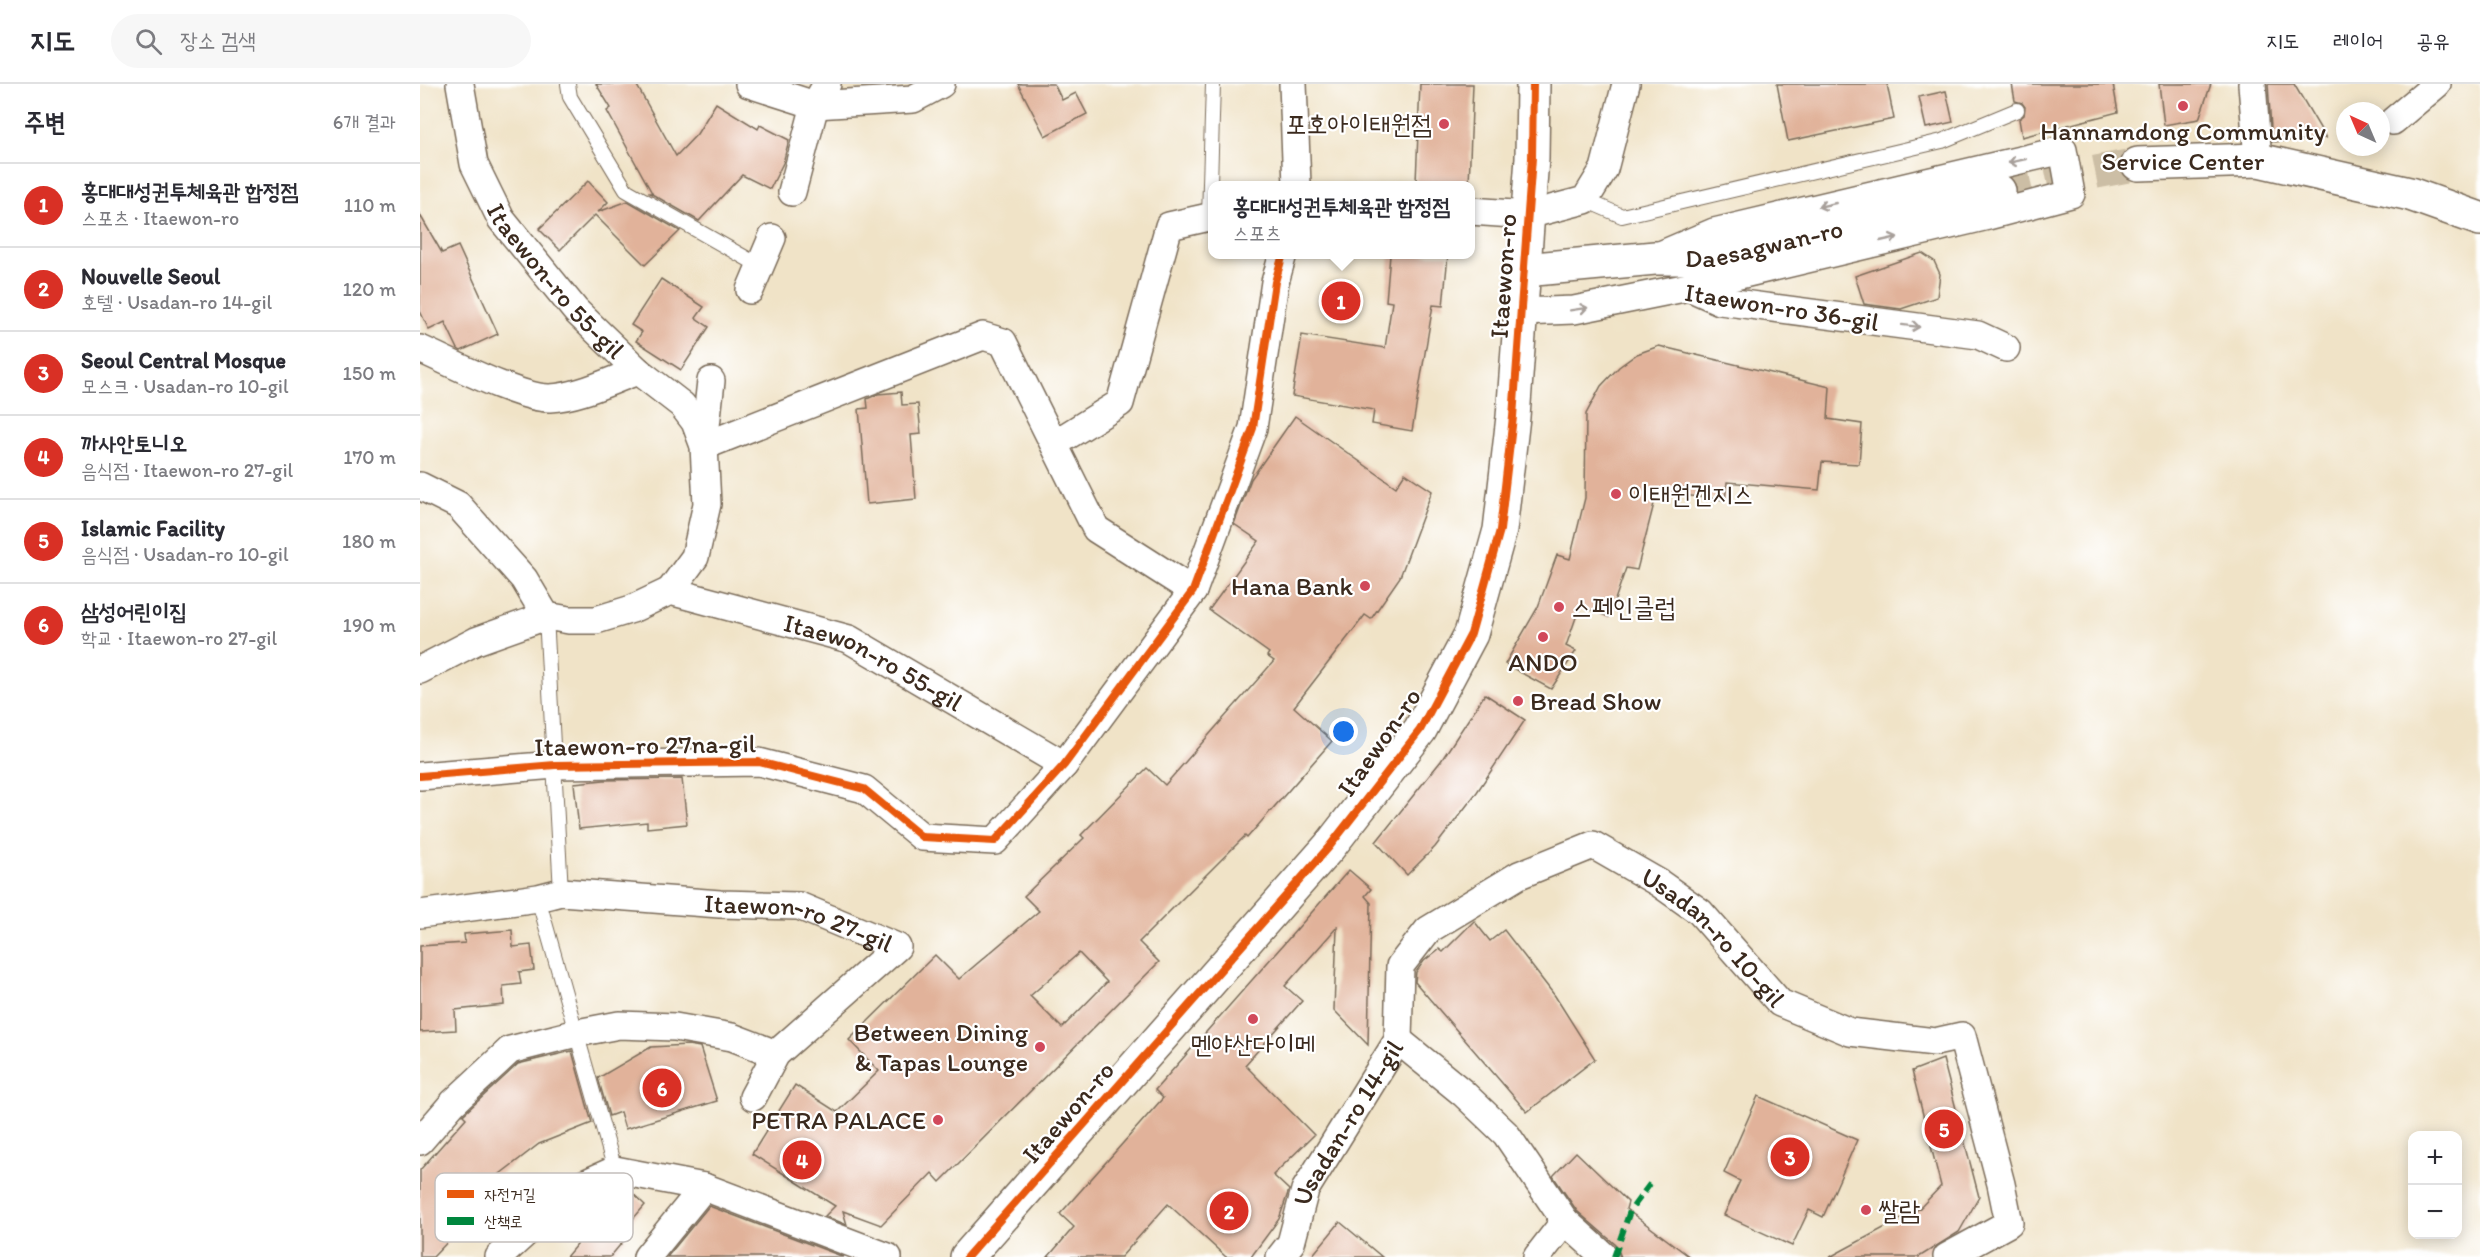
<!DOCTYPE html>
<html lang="ko">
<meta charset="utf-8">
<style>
body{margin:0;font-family:Itim,"Poor Story",sans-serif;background:#f7f7f7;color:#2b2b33}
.controls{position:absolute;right:18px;bottom:18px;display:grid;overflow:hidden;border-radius:12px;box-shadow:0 3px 15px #0003}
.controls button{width:54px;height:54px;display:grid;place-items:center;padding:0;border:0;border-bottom:2px solid #e1e1e2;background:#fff;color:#2b2b33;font:30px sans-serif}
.compass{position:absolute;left:1916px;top:18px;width:54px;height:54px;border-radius:50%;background:#fff;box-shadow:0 3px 15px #0003;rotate:316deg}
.you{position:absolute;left:924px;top:648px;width:21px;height:21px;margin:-15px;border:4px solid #fff;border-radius:50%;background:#1a73e8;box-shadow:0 0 0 9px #1a73e833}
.badge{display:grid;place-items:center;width:39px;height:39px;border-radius:50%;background:#d93025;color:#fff;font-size:20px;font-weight:700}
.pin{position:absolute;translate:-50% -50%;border:3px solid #fff;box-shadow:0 2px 6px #0006}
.popup{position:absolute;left:788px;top:97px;width:267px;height:78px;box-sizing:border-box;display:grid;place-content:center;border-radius:12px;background:#fff;filter:drop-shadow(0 2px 4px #0005);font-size:20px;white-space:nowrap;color:#7c7c81}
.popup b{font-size:22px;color:#2b2b33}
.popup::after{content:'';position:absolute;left:50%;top:100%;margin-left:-12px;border:12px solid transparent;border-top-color:#fff}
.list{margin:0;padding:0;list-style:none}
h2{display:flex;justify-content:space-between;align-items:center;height:78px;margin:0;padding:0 24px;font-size:26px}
h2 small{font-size:20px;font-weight:400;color:#7c7c81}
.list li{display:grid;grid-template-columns:39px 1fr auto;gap:18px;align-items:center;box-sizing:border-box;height:84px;padding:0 24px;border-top:2px solid #e1e1e2}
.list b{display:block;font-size:22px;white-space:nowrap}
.list p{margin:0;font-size:20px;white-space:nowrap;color:#7c7c81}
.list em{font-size:20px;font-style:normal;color:#7c7c81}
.icon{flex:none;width:33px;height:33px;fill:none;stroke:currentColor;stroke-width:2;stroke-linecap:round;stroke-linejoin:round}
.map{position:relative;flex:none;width:2060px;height:1173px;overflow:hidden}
header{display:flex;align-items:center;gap:36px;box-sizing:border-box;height:84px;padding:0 30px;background:#fff;border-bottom:2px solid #e1e1e2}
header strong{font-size:28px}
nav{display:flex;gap:33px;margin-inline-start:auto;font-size:21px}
.search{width:420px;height:54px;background:#f7f7f7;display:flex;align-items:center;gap:15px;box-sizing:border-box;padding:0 21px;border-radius:33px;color:#7c7c81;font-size:22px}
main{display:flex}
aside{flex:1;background:#fff}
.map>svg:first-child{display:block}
.building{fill:#e1b29a;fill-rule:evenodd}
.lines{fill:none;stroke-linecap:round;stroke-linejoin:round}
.secondary-tunnel{stroke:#ccbea5;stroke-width:33;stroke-dasharray:33 16;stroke-linecap:butt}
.lane-casing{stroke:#7a6b59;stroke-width:16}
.street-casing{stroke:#7a6b59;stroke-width:30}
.secondary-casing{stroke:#7a6b59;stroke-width:36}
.lane{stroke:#fff;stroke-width:14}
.street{stroke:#fff;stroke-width:27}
.secondary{stroke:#fff;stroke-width:33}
.quiet{stroke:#00873e;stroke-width:6;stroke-dasharray:12 6;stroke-linecap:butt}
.cycleway-casing{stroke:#fff;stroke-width:11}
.cycleway{stroke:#e8590c;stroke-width:8}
.oneway{stroke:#a79f9a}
.poi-dot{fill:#d1495b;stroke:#fff;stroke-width:2}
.labels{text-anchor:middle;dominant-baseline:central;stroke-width:4.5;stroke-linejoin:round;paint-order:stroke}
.poi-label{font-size:26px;fill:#3b2a1e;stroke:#fff;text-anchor:end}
.street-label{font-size:26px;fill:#3b2a1e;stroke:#fff}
.key{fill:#fff;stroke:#c4bfbc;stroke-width:1.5}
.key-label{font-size:16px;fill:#3b2a1e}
</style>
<header>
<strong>지도</strong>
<div class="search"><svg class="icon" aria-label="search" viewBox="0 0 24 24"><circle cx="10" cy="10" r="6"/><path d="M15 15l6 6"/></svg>장소 검색</div>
<nav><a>지도</a><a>레이어</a><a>공유</a></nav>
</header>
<main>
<aside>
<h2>주변<small>6개 결과</small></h2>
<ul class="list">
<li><span class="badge">1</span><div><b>홍대대성권투체육관 합정점</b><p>스포츠 · Itaewon-ro</p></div><em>110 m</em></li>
<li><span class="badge">2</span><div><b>Nouvelle Seoul</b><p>호텔 · Usadan-ro 14-gil</p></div><em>120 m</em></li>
<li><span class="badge">3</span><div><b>Seoul Central Mosque</b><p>모스크 · Usadan-ro 10-gil</p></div><em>150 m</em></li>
<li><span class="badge">4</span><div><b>까사안토니오</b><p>음식점 · Itaewon-ro 27-gil</p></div><em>170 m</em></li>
<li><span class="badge">5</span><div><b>Islamic Facility</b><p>음식점 · Usadan-ro 10-gil</p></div><em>180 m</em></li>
<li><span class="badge">6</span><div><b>삼성어린이집</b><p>학교 · Itaewon-ro 27-gil</p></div><em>190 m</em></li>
</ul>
</aside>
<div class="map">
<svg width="2060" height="1173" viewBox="0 0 2060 1173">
<rect width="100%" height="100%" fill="#fff"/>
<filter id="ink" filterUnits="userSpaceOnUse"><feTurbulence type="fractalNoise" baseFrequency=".0167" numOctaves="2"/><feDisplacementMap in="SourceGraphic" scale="12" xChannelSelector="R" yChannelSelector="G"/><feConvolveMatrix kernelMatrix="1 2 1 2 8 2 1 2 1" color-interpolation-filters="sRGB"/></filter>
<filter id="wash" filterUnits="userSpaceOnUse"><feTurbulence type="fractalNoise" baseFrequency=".008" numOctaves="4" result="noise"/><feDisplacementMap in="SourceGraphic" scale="24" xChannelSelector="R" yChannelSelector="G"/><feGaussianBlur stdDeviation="1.35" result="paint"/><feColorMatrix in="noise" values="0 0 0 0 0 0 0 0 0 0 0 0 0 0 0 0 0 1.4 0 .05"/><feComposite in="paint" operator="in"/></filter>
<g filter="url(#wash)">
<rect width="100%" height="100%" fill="#f0e3c7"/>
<g id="blocks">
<g class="building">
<polygon points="176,0 216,0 256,72 277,50 296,19 338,45 340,41 369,56 363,79 350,105 322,91 279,137 230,109 232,109 187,27 191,24"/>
<polygon points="598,0 634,0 642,16 656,9 667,30 625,52"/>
<polygon points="1000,0 1053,0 1049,100 996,98"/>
<polygon points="1357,0 1467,0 1474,35 1368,57"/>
<polygon points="1592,0 1693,0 1698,28 1602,53 1599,35 1604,31 1605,23 1602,19 1595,17"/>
<polygon points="1739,0 1791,0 1779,35 1744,41"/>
<polygon points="1848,0 1874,0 1906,54 1852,58"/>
<polygon points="1526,7 1533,38 1506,44 1499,13"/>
<polygon points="168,97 188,118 178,128 208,117 260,147 225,181 175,131 140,166 119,145"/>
<polygon points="0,131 22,169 38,162 78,250 41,267 38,265 25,238 9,246 0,227"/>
<polygon points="1502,169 1514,177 1520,190 1517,213 1481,225 1444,220 1435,192"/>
<polygon points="970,171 1028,171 1023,222 1013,221 992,347 952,340 954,326 872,312 882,251 965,264 972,218 966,217"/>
<polygon points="241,195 284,223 276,234 289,243 261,286 216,257 222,248 211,241"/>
<polygon points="1239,262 1410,303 1408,335 1442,340 1439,380 1402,378 1399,406 1307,398 1305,416 1237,408 1217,486 1206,484 1189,533 1160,522 1146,562 1156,567 1131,605 1085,580 1118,523 1137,471 1150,475 1165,414 1166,330 1181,302 1199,283 1217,270"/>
<polygon points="481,308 482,321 498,320 501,350 491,351 496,415 447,420 439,325 448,324 447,315 458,310"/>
<path d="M 875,332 L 976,403 L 985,389 L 1012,407 L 980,493 L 951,535 L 945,531 L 874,623 L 912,657 L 827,754 L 825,752 L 719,858 L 739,878 L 520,1098 L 512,1089 L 461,1141 L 423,1127 L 427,1141 L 405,1132 L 415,1122 L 332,1070 L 375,1001 L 417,1028 L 459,987 L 429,956 L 515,871 L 539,895 L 619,827 L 604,812 L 664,754 L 661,751 L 727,684 L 745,701 L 854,577 L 847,572 L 849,569 L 789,526 L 839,457 L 814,440 L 831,395 ZM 659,869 L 687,898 L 642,944 L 610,912 Z"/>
<polygon points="1065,610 1105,636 1057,708 1015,763 987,791 956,758 1021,677"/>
<polygon points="262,695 267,740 227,744 227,738 159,745 154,699 184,696"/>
<polygon points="929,786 951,805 945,812 951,819 948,961 914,926 917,843 865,902 882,917 825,981 894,1051 853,1091 869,1106 859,1135 831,1173 806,1173 748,1120 701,1173 628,1173 654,1143 640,1130 743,1014 735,1006"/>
<polygon points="1054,837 1070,857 1084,846 1135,912 1175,975 1107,1028 995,898 996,888 1004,877 1019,865 1023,868"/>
<polygon points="92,846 93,863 111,861 114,886 99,888 101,900 83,902 84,921 35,926 36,946 0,948 0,862 45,859 44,850"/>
<polygon points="268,961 280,963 297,1017 205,1045 200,1028 189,1032 178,994 231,963"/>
<polygon points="152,967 172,1039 119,1060 76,1093 85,1100 39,1150 37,1148 13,1173 0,1173 0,1086 46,1034 43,1031 44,1030 98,980"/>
<polygon points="1523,975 1559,1113 1539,1148 1499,1173 1410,1173 1499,1125 1521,1102 1492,987"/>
<polygon points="1338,1012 1437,1056 1403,1133 1389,1126 1372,1162 1304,1131 1320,1097 1304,1089"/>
<polygon points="1156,1068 1208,1118 1206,1125 1270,1173 1201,1173 1196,1161 1157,1127 1133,1092"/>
<polygon points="199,1103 207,1104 225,1121 200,1150 206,1154 190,1173 146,1173 183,1129 179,1126"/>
<polygon points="289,1122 424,1173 247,1173"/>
<polygon points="920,1138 962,1173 891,1173"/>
</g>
</g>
</g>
<g filter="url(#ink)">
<use href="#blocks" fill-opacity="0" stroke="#7a6b59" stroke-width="1.5"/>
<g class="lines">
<polyline class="secondary-tunnel" points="1579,107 1718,80"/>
<defs>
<g id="lane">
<polyline points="148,0 150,13 206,106 340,182"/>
<polyline points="1165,116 1202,132 1522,57 1597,26"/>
<polyline points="789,133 793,0"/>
<polyline points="126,532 141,808"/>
<polyline points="118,814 195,1086"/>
</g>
<g id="street">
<path id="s1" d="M 40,0 L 54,80 L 81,135 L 156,227 L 218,287 L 262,321 L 275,338 L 284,362 L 287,420 L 275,473 L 250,507"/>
<polyline points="329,0 395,21 493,15 521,0"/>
<polyline points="873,0 877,101"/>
<polyline points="1832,0 1838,76"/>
<polyline points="1973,37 2017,0"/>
<polyline points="372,108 395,21 407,0"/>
<polyline points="1050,127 1108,131 1165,116 1184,85 1206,0"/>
<polyline points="1269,203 1300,217 1558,251 1586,264"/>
<polyline points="330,206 352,154"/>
<polyline points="1101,228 1154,226 1269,203 1568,132 1651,110 1643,66 1294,148 1238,172"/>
<path d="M 0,265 C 30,278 100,315 130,314 C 159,313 191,296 218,287"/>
<polyline points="284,360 291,297"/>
<polyline points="634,360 700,319 749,142 789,133"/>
<polyline points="284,362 563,252 583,258 676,445 773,507"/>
<polyline points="0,402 38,421 104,495 126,532"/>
<path id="s2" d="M 0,586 L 56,557 L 126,532 L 149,536 L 176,536 L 212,525 L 250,507 L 429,555 L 644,681"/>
<polyline points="0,692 135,681 339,678 444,705 502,753 575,757 644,681 773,507 833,344 855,198 863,170"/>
<path id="s3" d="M 0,830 L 118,814 L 141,808 L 300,820 L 379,822 L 477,863 L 356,970 L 333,1013"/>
<polyline points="978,956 1043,1009 1086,1050 1145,1137 1185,1173"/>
<polyline points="0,1057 33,1019 90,966 157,949 199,941 255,943 312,953 356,970"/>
<polyline points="79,1173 155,1104 195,1086 284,1103 468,1173"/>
<polyline points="227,1173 284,1103"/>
<path id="s4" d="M 860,1173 L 871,1159 L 885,1106 L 978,956 L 980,882 L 1008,846 L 1099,791 L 1173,761 L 1239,799 L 1280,828 L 1360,919 L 1430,948 L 1515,958 L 1542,952 L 1581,1100 L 1589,1139 L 1527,1173"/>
<polyline points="1117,1173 1145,1137"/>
</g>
<g id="secondary">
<polyline points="1718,80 1838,76 1990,110 2060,135"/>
<path id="s5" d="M 1104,186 L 1235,174 L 1293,174 L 1579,107"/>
<polyline points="547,1173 909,763 1000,646 1051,550 1080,446 1093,333 1112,74 1113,0"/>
</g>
</defs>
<use href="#lane" class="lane-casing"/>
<use href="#street" class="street-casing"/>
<use href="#secondary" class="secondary-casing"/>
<use href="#lane" class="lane"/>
<use href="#street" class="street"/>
<use href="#secondary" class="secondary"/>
<polyline class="quiet" points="1194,1173 1210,1127 1230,1100"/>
<defs>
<g id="cycleway">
<polyline points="0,692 135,681 339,678 444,705 502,753 575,757 644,681 773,507 833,344 855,198 863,170"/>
<polyline points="547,1173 909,763 1000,646 1051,550 1080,446 1093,333 1112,74 1113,0"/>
</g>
</defs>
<use href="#cycleway" class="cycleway-casing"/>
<use href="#cycleway" class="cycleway"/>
</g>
<defs><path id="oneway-shaft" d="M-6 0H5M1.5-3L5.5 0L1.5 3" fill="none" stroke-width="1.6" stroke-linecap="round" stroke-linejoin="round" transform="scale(1.5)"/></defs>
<g class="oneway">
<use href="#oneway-shaft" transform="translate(1597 77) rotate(167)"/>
<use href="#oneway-shaft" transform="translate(1407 121) rotate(167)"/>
<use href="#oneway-shaft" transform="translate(1469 155) rotate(-13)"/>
<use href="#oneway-shaft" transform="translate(1159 225) rotate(-9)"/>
<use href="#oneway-shaft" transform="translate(1491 242) rotate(7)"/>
</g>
</g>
<g class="poi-dot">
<circle cx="1763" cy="22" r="6"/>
<circle cx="1024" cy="40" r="6"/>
<circle cx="1196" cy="410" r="6"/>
<circle cx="945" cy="502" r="6"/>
<circle cx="1139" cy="523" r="6"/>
<circle cx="1123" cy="553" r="6"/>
<circle cx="1098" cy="617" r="6"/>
<circle cx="833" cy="935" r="6"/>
<circle cx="620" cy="963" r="6"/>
<circle cx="518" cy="1036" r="6"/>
<circle cx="1446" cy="1126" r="6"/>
</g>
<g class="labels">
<g class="poi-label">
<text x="1012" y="40">포호아이태원점</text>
<text x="1763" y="47" text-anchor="middle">Hannamdong Community<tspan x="1763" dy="30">Service Center</tspan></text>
<text x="1208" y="410" text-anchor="start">이태원겐지스</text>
<text x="933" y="502">Hana Bank</text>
<text x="1151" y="523" text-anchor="start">스페인클럽</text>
<text x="1123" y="578" text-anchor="middle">ANDO</text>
<text x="1110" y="617" text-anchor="start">Bread Show</text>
<text x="608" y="948">Between Dining<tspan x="608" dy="30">&amp; Tapas Lounge</tspan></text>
<text x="833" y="960" text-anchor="middle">멘야산다이메</text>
<text x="506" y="1036">PETRA PALACE</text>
<text x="1458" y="1126" text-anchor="start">쌀람</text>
</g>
<g class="street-label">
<text stroke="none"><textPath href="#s5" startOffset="242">Daesagwan-ro</textPath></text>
<text transform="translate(1083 192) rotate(-86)">Itaewon-ro</text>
<text stroke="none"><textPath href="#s1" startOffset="225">Itaewon-ro 55-gil</textPath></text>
<text transform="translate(1362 223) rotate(9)">Itaewon-ro 36-gil</text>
<text stroke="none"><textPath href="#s2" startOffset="484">Itaewon-ro 55-gil</textPath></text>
<text transform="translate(959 658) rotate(-55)">Itaewon-ro</text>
<text transform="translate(225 661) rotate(-1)">Itaewon-ro 27na-gil</text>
<text stroke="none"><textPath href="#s3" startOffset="384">Itaewon-ro 27-gil</textPath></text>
<text stroke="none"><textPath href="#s4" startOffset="708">Usadan-ro 10-gil</textPath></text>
<text transform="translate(648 1028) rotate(-49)">Itaewon-ro</text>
<text stroke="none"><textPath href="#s4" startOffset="152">Usadan-ro 14-gil</textPath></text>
</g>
</g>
<rect x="15" y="1089" width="198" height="69" rx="9" class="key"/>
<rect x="27" y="1106" width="27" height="8" fill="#e8590c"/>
<rect x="27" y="1133" width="27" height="8" fill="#00873e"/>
<g class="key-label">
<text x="64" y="1116">자전거길</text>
<text x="64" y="1143">산책로</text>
</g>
</svg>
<div class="controls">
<button>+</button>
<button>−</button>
</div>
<svg class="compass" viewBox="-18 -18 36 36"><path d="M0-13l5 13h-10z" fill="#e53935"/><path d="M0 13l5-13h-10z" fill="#7c7c81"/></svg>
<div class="you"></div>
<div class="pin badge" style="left:921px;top:217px">1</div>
<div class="popup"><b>홍대대성권투체육관 합정점</b>스포츠</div>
<div class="pin badge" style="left:809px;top:1127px">2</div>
<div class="pin badge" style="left:1370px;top:1073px">3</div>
<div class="pin badge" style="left:382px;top:1076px">4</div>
<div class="pin badge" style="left:1524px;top:1045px">5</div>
<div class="pin badge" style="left:242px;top:1004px">6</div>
</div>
</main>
